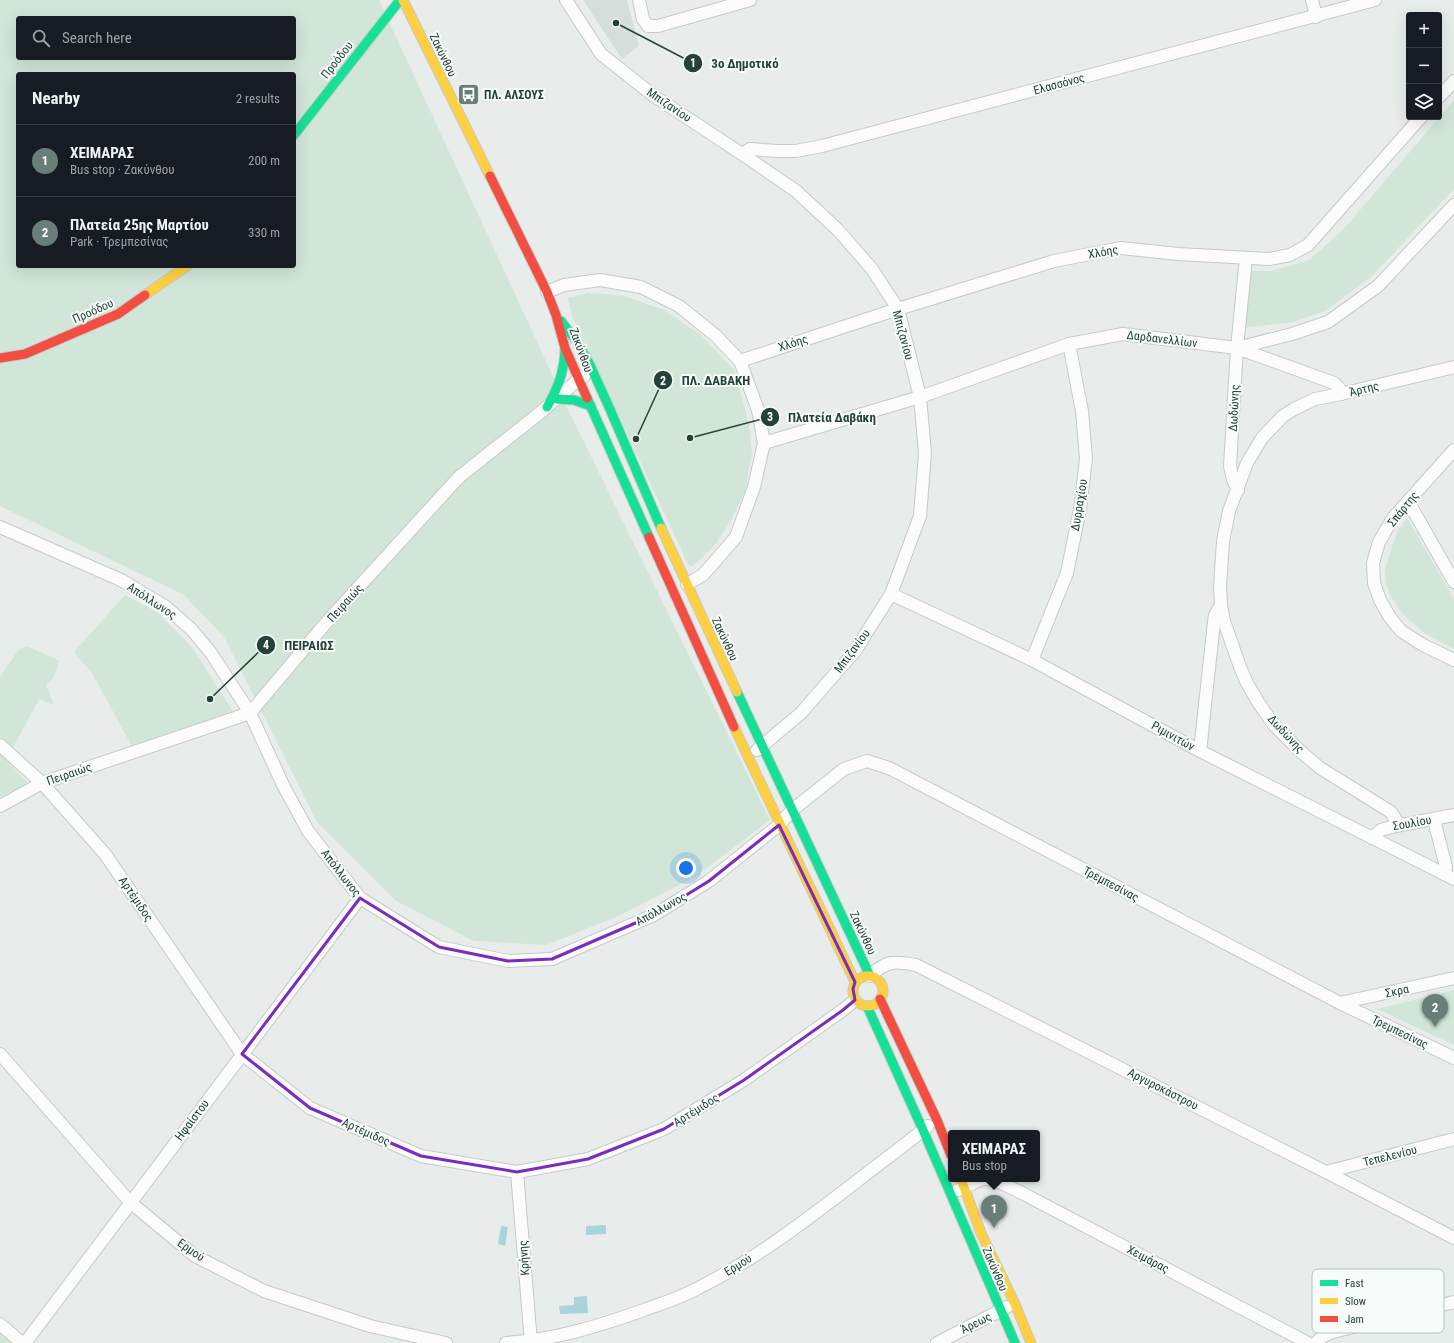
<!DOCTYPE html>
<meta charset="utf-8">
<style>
body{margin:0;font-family:"Roboto Condensed",sans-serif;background:#242831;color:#f1f3f6}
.controls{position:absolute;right:12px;top:12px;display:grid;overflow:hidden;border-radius:4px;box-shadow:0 4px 16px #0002}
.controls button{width:36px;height:36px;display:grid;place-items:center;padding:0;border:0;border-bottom:1px solid #363941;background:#171b24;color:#f1f3f6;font:20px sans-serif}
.you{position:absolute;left:686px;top:868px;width:14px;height:14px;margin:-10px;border:3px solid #fff;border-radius:50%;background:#1a73e8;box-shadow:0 0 0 6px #1a73e833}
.badge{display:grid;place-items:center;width:26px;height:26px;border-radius:50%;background:#697e78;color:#fff;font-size:13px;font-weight:700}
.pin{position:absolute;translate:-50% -33px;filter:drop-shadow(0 1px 2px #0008)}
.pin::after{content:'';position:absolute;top:21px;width:14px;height:12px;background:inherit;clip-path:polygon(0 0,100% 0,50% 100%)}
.popup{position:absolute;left:948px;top:1130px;width:92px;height:52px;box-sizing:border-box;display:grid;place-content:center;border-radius:4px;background:#171b24;filter:drop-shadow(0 1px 3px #0005);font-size:13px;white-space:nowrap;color:#9ea1a6}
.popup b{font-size:15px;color:#f1f3f6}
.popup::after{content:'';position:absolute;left:50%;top:100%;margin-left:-8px;border:8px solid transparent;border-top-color:#171b24}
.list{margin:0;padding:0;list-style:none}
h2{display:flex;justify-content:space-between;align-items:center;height:52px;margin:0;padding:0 16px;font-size:17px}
h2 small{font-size:13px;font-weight:400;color:#9ea1a6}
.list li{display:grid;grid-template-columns:26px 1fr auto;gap:12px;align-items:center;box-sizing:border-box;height:72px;padding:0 16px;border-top:1px solid #363941}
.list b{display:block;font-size:15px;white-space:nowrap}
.list p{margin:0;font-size:13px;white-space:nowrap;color:#9ea1a6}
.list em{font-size:13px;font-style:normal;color:#9ea1a6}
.icon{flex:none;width:22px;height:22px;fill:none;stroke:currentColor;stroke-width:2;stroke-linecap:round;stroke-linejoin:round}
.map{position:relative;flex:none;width:1454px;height:1343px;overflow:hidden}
.search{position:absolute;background:#171b24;box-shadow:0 4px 16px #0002;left:16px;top:16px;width:280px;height:44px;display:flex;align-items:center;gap:10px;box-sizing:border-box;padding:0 14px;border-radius:4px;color:#9ea1a6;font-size:15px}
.panel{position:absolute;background:#171b24;box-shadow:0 4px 16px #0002;left:16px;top:72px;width:280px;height:196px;border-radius:4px}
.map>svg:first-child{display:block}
.built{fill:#d6dedb}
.green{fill:#d1e6d8;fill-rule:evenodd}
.water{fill:#a9d4db}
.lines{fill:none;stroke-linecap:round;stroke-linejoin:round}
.street-casing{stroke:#c5cac8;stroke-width:14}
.fast-casing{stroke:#c3cbc8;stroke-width:11}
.slow-casing{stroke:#c3cbc8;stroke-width:11}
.jam-casing{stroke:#c3cbc8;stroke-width:11}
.street{stroke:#fcfcfc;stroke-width:12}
.fast{stroke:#16e098;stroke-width:9}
.slow{stroke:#ffcf43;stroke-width:9}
.jam{stroke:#f24e42;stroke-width:9}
.marked{fill:none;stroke:#7b2cbf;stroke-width:3;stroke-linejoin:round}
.labels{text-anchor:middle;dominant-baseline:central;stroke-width:4;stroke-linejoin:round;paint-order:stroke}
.street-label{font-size:12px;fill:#24423a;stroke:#f7fbf9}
.poi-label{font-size:12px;font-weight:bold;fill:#24423a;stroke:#f7fbf9;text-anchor:start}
.key{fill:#f7fbf9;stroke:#b8c4c0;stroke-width:1}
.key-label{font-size:11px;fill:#24423a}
.leader{fill:none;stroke:#24423a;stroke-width:1.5}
.callout-dot{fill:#24423a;stroke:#f7fbf9;stroke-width:1.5}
.mark-label{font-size:12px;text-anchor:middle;font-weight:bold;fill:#fff}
.callout-label{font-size:13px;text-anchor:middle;font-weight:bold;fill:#24423a;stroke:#f7fbf9;stroke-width:4;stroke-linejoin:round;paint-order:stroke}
</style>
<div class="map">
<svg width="1454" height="1343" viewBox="0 0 1454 1343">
<rect width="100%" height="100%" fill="#e8edeb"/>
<polygon class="built" points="583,0 627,0 639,46 622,59"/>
<g class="green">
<path d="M 0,0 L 379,0 L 575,424 L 770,820 L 695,877 L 616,917 L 546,945 L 474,941 L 396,901 L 317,822 L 224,637 L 184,595 L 0,506 ZM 18,18 L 294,18 L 294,58 L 18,58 ZM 18,74 L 294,74 L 294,266 L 18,266 Z"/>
<polygon points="1454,100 1454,189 1371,277 1325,311 1293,322 1240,328 1239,271 1272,271 1309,260 1342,231"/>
<polygon points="587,293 621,295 664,310 701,335 735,371 749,424 752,453 745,492 731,520 715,545 693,566 689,566 572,316 568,298"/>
<polygon points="1407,518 1454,599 1454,649 1424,633 1403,614 1397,606 1390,595 1386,583 1385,569 1394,540 1399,529"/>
<polygon points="125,595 157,612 192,647 235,715 133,748 92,673 74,652"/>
<polygon points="27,646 60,661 54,677 46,685 54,705 39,699 13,748 0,736 0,677 19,649"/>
<polygon points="0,754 28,783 0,797"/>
<polygon points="1454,990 1454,1045 1377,1009"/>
<polygon points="0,1330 17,1343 0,1343"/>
</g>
<g class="water">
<polygon points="606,1225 606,1234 586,1235 586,1226"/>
<polygon points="501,1226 508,1227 505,1246 498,1244"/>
<polygon points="587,1296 588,1313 560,1314 559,1306 574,1305 574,1297"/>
</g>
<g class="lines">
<defs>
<g id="street">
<polyline points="566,0 601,54 654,96 742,154 796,191 838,230 872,269 898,309 920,397 925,453 920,516 891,594 855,651 801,713 757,750"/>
<polyline points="639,0 643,19 648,26 658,26 750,0"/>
<polyline points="1312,0 1316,17"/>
<polyline points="1439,97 1454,81"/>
<polyline points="742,154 750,149 776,151 796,151 822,146 1375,0"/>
<polyline points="547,292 564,285 600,280 641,287 679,306 715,335 740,361 758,410 764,443 754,487 736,537 703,575 687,584"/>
<polyline points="1237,348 1334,383 1339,388 1341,394"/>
<polyline points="740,361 898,309 1054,261 1121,248 1178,254 1269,259 1290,255 1308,245 1421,117"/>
<polyline points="764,443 920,397 1069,344 1123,334 1237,348 1292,334 1328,322 1378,286 1454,205"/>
<polyline points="1454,450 1393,518 1379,542 1373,563 1374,583 1380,600 1389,616 1401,631 1423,645 1454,660"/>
<polyline points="1238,490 1233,480 1230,466 1237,348 1246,258"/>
<polyline points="1408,501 1454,582"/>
<polyline points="0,527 121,580 166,607 192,630 211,653 250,713 283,785 308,831 360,898 439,947 508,961 552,959 654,915 709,881 779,825 791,811 844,769 867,761 889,768 1340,1003 1454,1058"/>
<polyline points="891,594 1032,660 1200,751 1454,879"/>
<polyline points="1032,660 1067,573 1080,509 1086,459 1082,411 1069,344"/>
<polyline points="0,745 42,783 105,854 242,1054 310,1108 421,1156 517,1172 588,1159 664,1129 744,1080 843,1010 855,1000"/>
<polyline points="1200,751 1214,622 1215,615 1221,605"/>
<polyline points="0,806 42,783 250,713 325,624 459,477 541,412 579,379 584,376"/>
<polyline points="1434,820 1446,867 1444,874"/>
<polyline points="1399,825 1391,812 1320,768 1299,750 1274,725 1258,702 1247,683 1240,667 1224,621 1221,605 1220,587 1223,541 1229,511 1247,463 1262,438 1283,416 1294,409 1315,399 1341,394 1454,367"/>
<polyline points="1372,838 1381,830 1391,827 1454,815"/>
<path d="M 870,976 C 887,960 894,961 916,965 L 1326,1172 L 1454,1238"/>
<polyline points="1340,1003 1454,978"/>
<polyline points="0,1054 130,1202 195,1256 264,1291 370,1326 446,1343"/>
<polyline points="517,1172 531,1343"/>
<polyline points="1326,1172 1454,1139"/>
<polyline points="986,1179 995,1180 1020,1192 1308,1343"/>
<polyline points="958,1190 982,1179"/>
<polyline points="0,1324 22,1343"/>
<polyline points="25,1343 360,898"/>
<path d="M 506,1343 C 554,1340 599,1326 644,1310 C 663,1303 683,1297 700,1287 C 758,1258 810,1217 861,1178 C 883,1161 906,1144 928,1126"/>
<polyline points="937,1343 1007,1307"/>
<polyline points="1316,1343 1323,1336 1333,1332 1454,1302"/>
</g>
<g id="fast">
<polyline points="294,135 400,0"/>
<polyline points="561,321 577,342 590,365 609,407 661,528"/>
<polyline points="587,398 649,537"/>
<polyline points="557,399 574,400 591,406"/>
<path d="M 547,407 C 558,388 564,372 565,350"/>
<polyline points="737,692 870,976"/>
<polyline points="867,1006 923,1130 1015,1343"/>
</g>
<g id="slow">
<polyline points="403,0 490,176"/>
<polyline points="145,295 187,266"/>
<polyline points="661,528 737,692"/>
<polyline points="734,727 855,982"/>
<circle cx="868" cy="991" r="15"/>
<polyline points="961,1179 981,1233 1015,1304 1031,1343"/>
</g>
<g id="jam">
<polyline points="490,176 547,292 556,315 565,348 587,398"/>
<polyline points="0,358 25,354 118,314 145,295"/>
<polyline points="649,537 734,727"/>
<polyline points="880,999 937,1120 951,1155"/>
</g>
</defs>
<use href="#street" class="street-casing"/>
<use href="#fast" class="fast-casing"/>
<use href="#slow" class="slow-casing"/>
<use href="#jam" class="jam-casing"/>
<use href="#street" class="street"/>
<use href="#fast" class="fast"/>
<use href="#slow" class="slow"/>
<use href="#jam" class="jam"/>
</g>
<path class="marked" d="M 779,825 L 855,982 L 853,989 L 855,1000 L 843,1010 L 744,1080 L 664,1129 L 588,1159 L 517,1172 L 421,1156 L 310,1108 L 242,1054 L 360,898 L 439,947 L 508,961 L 552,959 L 654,915 L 709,881 Z"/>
<defs>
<symbol id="bus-square" viewBox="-11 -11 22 22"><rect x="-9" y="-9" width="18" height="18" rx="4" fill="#697e78" stroke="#f7fbf9"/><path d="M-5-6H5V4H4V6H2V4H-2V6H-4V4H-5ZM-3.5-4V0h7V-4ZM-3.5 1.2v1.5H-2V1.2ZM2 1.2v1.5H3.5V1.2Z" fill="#fff"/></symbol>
</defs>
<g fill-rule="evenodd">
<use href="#bus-square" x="456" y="82" width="25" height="25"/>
</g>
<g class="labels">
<g class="street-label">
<text transform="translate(443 55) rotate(64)">Ζακύνθου</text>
<text transform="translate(337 60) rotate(-52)">Προόδου</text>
<text transform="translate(1059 84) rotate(-15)">Ελασσόνος</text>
<text transform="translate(669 105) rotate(34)">Μπιζανίου</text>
<text transform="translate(1103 252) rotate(-10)">Χλόης</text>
<text transform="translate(93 311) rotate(-24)">Προόδου</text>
<text transform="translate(903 335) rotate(75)">Μπιζανίου</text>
<text transform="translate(1162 339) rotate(7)">Δαρδανελλίων</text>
<text transform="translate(793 343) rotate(-18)">Χλόης</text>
<text transform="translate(581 350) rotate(70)">Ζακύνθου</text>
<text transform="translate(1364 389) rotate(-14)">Άρτης</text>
<text transform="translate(1234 408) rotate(-87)">Δωδώνης</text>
<text transform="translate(1079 505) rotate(-81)">Δυρραχίου</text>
<text transform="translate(1403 509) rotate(-51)">Σπάρτης</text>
<text transform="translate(152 601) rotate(33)">Απόλλωνος</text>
<text transform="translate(345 603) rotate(-48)">Πειραιώς</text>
<text transform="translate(725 639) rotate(65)">Ζακύνθου</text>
<text transform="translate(852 651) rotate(-53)">Μπιζανίου</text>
<text transform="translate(1286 734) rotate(47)">Δωδώνης</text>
<text transform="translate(1173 736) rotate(29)">Ριμινιτών</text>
<text transform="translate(69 774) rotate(-19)">Πειραιώς</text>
<text transform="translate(1412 823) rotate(-10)">Σουλίου</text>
<text transform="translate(341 873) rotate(52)">Απόλλωνος</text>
<text transform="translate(1111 884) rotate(28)">Τρεμπεσίνας</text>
<text transform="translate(136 899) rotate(56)">Αρτέμιδος</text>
<text transform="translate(661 909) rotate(-29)">Απόλλωνος</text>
<text transform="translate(863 933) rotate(65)">Ζακύνθου</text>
<text transform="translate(1397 991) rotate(-12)">Σκρα</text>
<text transform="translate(1400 1032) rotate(26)">Τρεμπεσίνας</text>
<text transform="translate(1163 1089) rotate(27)">Αργυροκάστρου</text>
<text transform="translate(696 1110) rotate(-32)">Αρτέμιδος</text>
<text transform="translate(192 1120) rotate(-53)">Ηφαίστου</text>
<text transform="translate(366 1132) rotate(24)">Αρτέμιδος</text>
<text transform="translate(1390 1156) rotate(-14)">Τεπελενίου</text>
<text transform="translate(191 1250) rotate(35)">Ερμού</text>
<text transform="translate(524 1258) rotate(-94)">Κρήνης</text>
<text transform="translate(1148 1259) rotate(28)">Χειμάρας</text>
<text transform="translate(738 1265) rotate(-32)">Ερμού</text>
<text transform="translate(995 1269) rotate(67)">Ζακύνθου</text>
<text transform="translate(976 1323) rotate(-27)">Άρεως</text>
</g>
<g class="poi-label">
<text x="484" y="95">ΠΛ. ΑΛΣΟΥΣ</text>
</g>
</g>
<rect x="1312" y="1269" width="132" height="64" rx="6" class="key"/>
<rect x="1320" y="1280" width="18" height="6" fill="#16e098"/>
<rect x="1320" y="1298" width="18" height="6" fill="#ffcf43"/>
<rect x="1320" y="1316" width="18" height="6" fill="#f24e42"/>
<g class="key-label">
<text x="1345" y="1287">Fast</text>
<text x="1345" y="1305">Slow</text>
<text x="1345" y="1323">Jam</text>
</g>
<path class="leader" d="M616 23L693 63M636 439L663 380M690 438L770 417M210 699L266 645"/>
<g class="callout-dot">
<circle cx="616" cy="23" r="4"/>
<circle cx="636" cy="439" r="4"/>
<circle cx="690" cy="438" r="4"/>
<circle cx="210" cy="699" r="4"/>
<circle cx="693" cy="63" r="10"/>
<circle cx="663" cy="380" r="10"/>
<circle cx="770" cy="417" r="10"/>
<circle cx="266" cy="645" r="10"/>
</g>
<g class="mark-label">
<text x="693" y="67">1</text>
<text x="663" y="385">2</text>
<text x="770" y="421">3</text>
<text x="266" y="649">4</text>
</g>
<g class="callout-label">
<text x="745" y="68">3ο Δημοτικό</text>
<text x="716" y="385">ΠΛ. ΔΑΒΑΚΗ</text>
<text x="832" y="422">Πλατεία Δαβάκη</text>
<text x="309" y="650">ΠΕΙΡΑΙΩΣ</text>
</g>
</svg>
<div class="controls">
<button>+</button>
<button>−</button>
<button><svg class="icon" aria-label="layers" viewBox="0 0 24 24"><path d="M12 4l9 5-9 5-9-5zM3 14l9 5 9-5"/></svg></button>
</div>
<div class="you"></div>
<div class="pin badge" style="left:994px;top:1228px">1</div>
<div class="popup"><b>ΧΕΙΜΑΡΑΣ</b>Bus stop</div>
<div class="pin badge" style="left:1435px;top:1027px">2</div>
<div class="search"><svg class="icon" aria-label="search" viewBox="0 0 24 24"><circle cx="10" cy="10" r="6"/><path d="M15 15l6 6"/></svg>Search here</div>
<section class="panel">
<h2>Nearby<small>2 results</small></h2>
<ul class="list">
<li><span class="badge">1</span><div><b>ΧΕΙΜΑΡΑΣ</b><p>Bus stop · Ζακύνθου</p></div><em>200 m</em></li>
<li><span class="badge">2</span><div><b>Πλατεία 25ης Μαρτίου</b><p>Park · Τρεμπεσίνας</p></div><em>330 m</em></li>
</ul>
</section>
</div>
